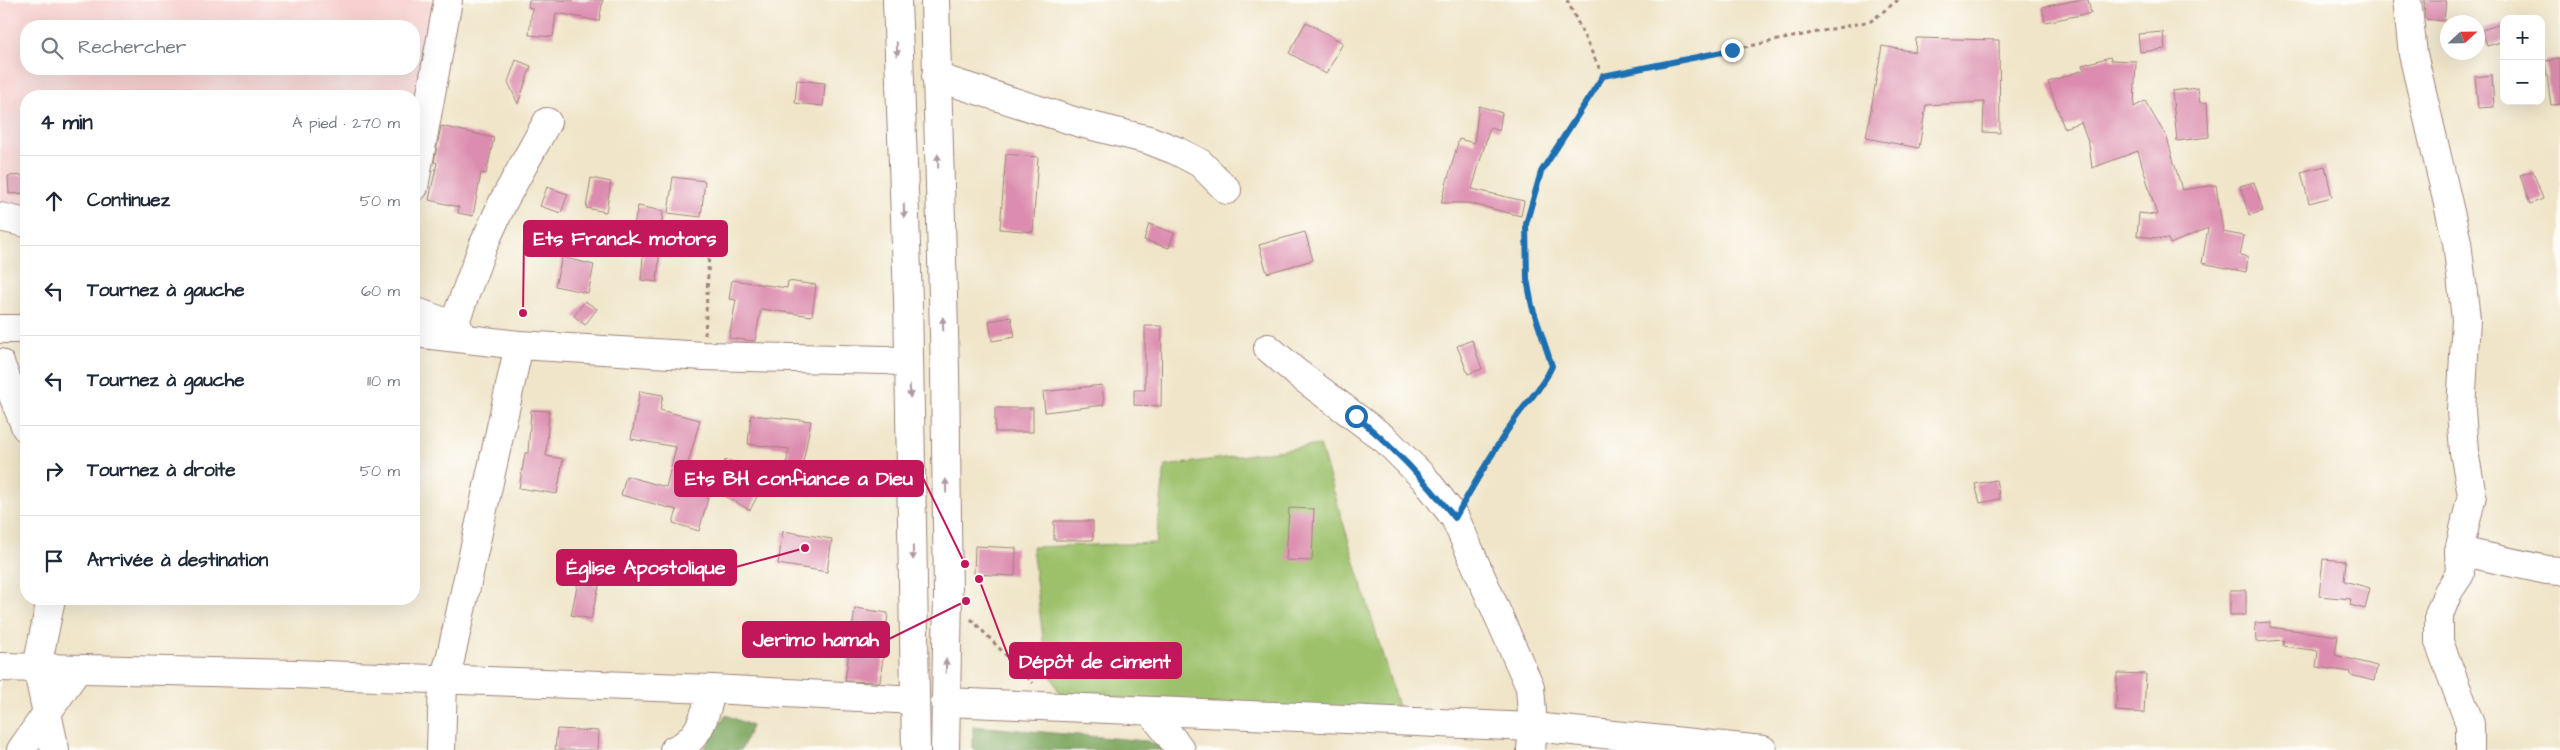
<!DOCTYPE html>
<html lang="fr">
<meta charset="utf-8">
<style>
body{margin:0;font-family:"Architects Daughter",sans-serif;background:#f6f6f7;color:#1f2937}
.controls{position:absolute;right:15px;top:15px;display:grid;overflow:hidden;border-radius:10px;box-shadow:0 5px 20px #0002}
.controls button{width:45px;height:45px;display:grid;place-items:center;padding:0;border:0;border-bottom:1px solid #e0e1e3;background:#fff;color:#1f2937;font:25px sans-serif}
.compass{position:absolute;left:2440px;top:15px;width:45px;height:45px;border-radius:50%;background:#fff;box-shadow:0 5px 20px #0002;rotate:68deg}
.stop{position:absolute;width:15px;height:15px;margin:-11px;border:4px solid #1f6fb2;border-radius:50%;background:#fff}
.stop.end{background:#1f6fb2;border-color:#fff;box-shadow:0 1px 5px #0008}
.list{margin:0;padding:0;list-style:none}
h2{display:flex;justify-content:space-between;align-items:center;height:65px;margin:0;padding:0 20px;font-size:21px}
h2 small{font-size:16px;font-weight:400;color:#747a83}
.list li{display:grid;grid-template-columns:32px 1fr auto;gap:15px;align-items:center;box-sizing:border-box;height:90px;padding:0 20px;border-top:1px solid #e0e1e3}
.list b{display:block;font-size:19px;white-space:nowrap}
.list em{font-size:16px;font-style:normal;color:#747a83}
.icon{flex:none;width:28px;height:28px;fill:none;stroke:currentColor;stroke-width:2;stroke-linecap:round;stroke-linejoin:round}
.map{position:relative;flex:none;width:2560px;height:750px;overflow:hidden}
.search{position:absolute;background:#fff;box-shadow:0 5px 20px #0002;left:20px;top:20px;width:400px;height:55px;display:flex;align-items:center;gap:12px;box-sizing:border-box;padding:0 18px;border-radius:20px;color:#747a83;font-size:19px}
.panel{position:absolute;background:#fff;box-shadow:0 5px 20px #0002;left:20px;top:90px;width:400px;height:515px;border-radius:20px}
.map>svg:first-child{display:block}
.built{fill:#f7d0cf;fill-rule:evenodd}
.green{fill:#9cc16b;stroke:#73704b}
.forest{fill:#7da75f;stroke:#646345}
.building{fill:#dc8cae}
.lines{fill:none;stroke-linecap:round;stroke-linejoin:round}
.minor-casing{stroke:#9d827a;stroke-width:30}
.major-casing{stroke:#9d827a;stroke-width:30}
.path{stroke:#9d827a;stroke-width:3;stroke-dasharray:4 4;stroke-linecap:butt}
.minor{stroke:#fff;stroke-width:28}
.major{stroke:#fff;stroke-width:28}
.oneway{fill:#ae9aa0}
.route{stroke:#1f6fb2;stroke-width:6}
.leader{fill:none;stroke:#c2185b;stroke-width:2}
.callout-dot{fill:#c2185b;stroke:#fdfcf7;stroke-width:2}
.callout{fill:#c2185b;stroke:#c2185b;stroke-width:2}
.callout-label{font-size:20px;text-anchor:middle;font-weight:bold;fill:#fff}
</style>
<div class="map">
<svg width="2560" height="750" viewBox="0 0 2560 750">
<rect width="100%" height="100%" fill="#fdfcf7"/>
<filter id="ink" filterUnits="userSpaceOnUse"><feTurbulence type="fractalNoise" baseFrequency=".02" numOctaves="2"/><feDisplacementMap in="SourceGraphic" scale="10" xChannelSelector="R" yChannelSelector="G"/><feConvolveMatrix kernelMatrix="1 2 1 2 8 2 1 2 1" color-interpolation-filters="sRGB"/></filter>
<filter id="wash" filterUnits="userSpaceOnUse"><feTurbulence type="fractalNoise" baseFrequency=".0096" numOctaves="4" result="noise"/><feDisplacementMap in="SourceGraphic" scale="20" xChannelSelector="R" yChannelSelector="G"/><feGaussianBlur stdDeviation="1.12" result="paint"/><feColorMatrix in="noise" values="0 0 0 0 0 0 0 0 0 0 0 0 0 0 0 0 0 1.4 0 .05"/><feComposite in="paint" operator="in"/></filter>
<g filter="url(#wash)">
<rect width="100%" height="100%" fill="#f0e5c9"/>
<path class="built" d="M 0,0 L 439,0 L 414,140 L 414,96 L 26,96 L 26,207 L 0,202 ZM 26,26 L 414,26 L 414,69 L 26,69 Z"/>
<polygon class="green" points="1320,445 1405,730 1068,712 1046,664 1032,547 1156,543 1165,466"/>
<g class="forest">
<polygon points="726,715 752,726 741,750 703,750"/>
<polygon points="973,726 1146,741 1172,750 973,750"/>
</g>
<g id="blocks">
<g class="building">
<polygon points="529,0 603,0 599,21 556,13 553,37 529,35 532,8 528,7"/>
<polygon points="2078,0 2088,0 2091,13 2045,22 2042,7"/>
<polygon points="2424,0 2446,0 2444,21 2425,19"/>
<polygon points="1306,22 1343,43 1326,74 1289,53"/>
<polygon points="2504,23 2504,41 2487,46 2482,30"/>
<polygon points="2163,32 2165,49 2140,52 2138,34"/>
<polygon points="1916,38 1999,40 2000,133 1983,132 1984,102 1926,105 1919,148 1866,138 1882,46 1915,52"/>
<polygon points="2110,57 2111,60 2136,61 2134,107 2145,101 2167,138 2182,190 2216,185 2223,232 2244,236 2240,255 2248,257 2246,272 2202,263 2208,228 2170,244 2168,239 2137,236 2139,213 2157,215 2138,151 2092,168 2089,144 2081,122 2064,128 2048,82 2084,70 2082,65"/>
<polygon points="2560,59 2560,104 2551,105 2545,61"/>
<polygon points="516,60 531,66 518,104 508,82"/>
<polygon points="2492,75 2494,107 2478,108 2475,77"/>
<polygon points="797,80 825,83 823,106 795,103"/>
<polygon points="2198,88 2200,103 2207,102 2209,137 2177,141 2172,91"/>
<polygon points="1479,106 1502,113 1499,131 1490,127 1472,189 1524,201 1521,216 1468,203 1441,203 1459,139 1474,143"/>
<polygon points="441,126 494,138 486,174 481,173 473,216 458,213 459,207 429,200 437,163 434,162"/>
<polygon points="1006,154 1038,157 1033,232 1000,229"/>
<polygon points="2325,166 2332,197 2309,203 2301,172"/>
<polygon points="2533,171 2543,199 2530,204 2520,175"/>
<polygon points="26,175 26,193 9,194 8,176"/>
<polygon points="673,177 705,181 701,217 668,213"/>
<polygon points="591,178 611,182 606,212 586,208"/>
<polygon points="2254,182 2263,211 2249,215 2240,186"/>
<polygon points="547,187 568,194 561,213 540,206"/>
<polygon points="638,206 663,211 657,282 641,280 645,232 633,230"/>
<polygon points="1149,224 1174,233 1169,248 1144,240"/>
<polygon points="1305,232 1313,260 1267,273 1259,245"/>
<polygon points="562,257 594,265 588,293 555,286"/>
<polygon points="732,280 787,288 788,281 816,285 812,316 761,309 755,341 729,338 736,300 729,299"/>
<polygon points="585,301 597,309 585,325 574,316"/>
<polygon points="1011,317 1015,337 992,341 989,321"/>
<polygon points="1145,326 1162,326 1161,406 1134,405 1134,390 1145,390"/>
<polygon points="1472,340 1482,369 1468,374 1457,346"/>
<polygon points="1102,385 1104,405 1045,412 1043,392"/>
<polygon points="640,391 663,395 660,410 700,420 683,482 711,487 699,531 673,523 677,510 621,495 626,476 666,487 676,447 631,439"/>
<rect x="995" y="408" width="38" height="24"/>
<polygon points="531,410 549,411 546,456 563,459 557,494 519,488 525,453 528,453"/>
<polygon points="751,415 811,421 801,473 785,470 789,449 748,444"/>
<polygon points="725,460 747,464 742,488 757,497 750,510 719,493"/>
<polygon points="1996,480 2000,499 1980,503 1975,484"/>
<polygon points="1289,508 1314,509 1312,561 1286,560"/>
<rect x="1054" y="521" width="39" height="19"/>
<polygon points="783,531 832,539 827,572 778,564"/>
<polygon points="975,546 1016,548 1015,576 974,574"/>
<polygon points="2323,559 2346,561 2344,581 2370,588 2365,609 2350,605 2351,599 2319,596"/>
<polygon points="578,582 599,586 591,619 571,615"/>
<rect x="2230" y="590" width="16" height="25"/>
<polygon points="855,608 888,613 880,682 845,681"/>
<polygon points="2270,622 2270,627 2338,636 2335,655 2377,666 2374,681 2350,675 2351,672 2316,667 2318,651 2283,646 2284,640 2256,642 2255,623"/>
<polygon points="2117,673 2146,674 2144,713 2116,711"/>
<polygon points="557,729 599,731 598,750 555,750"/>
</g>
</g>
</g>
<g filter="url(#ink)">
<use href="#blocks" fill-opacity="0" stroke="#9d827a" stroke-width="1"/>
<g class="lines">
<defs>
<g id="minor">
<polyline points="2407,0 2413,54 2457,242 2466,319 2461,410 2464,452 2472,495 2459,551 2460,574 2448,592 2439,615 2439,642 2470,724 2470,750"/>
<polyline points="936,77 1080,123 1149,140 1177,151 1200,163 1227,190"/>
<polyline points="414,187 448,0"/>
<polyline points="0,217 26,223"/>
<polyline points="414,311 458,327"/>
<polyline points="454,324 483,246 503,202 547,122"/>
<polyline points="0,329 26,329"/>
<polyline points="414,333 519,345 704,356 887,360 909,363"/>
<polyline points="1268,348 1297,373 1386,440 1425,479 1455,518 1530,687 1533,727 1531,750"/>
<polyline points="0,363 26,428"/>
<polyline points="2459,551 2547,570 2560,571"/>
<polyline points="51,599 37,667 55,750"/>
<polyline points="0,667 295,674 712,689 915,700"/>
<polyline points="945,702 1533,727 1763,750"/>
<polyline points="1151,712 1181,750"/>
<polyline points="21,750 77,670"/>
<polyline points="441,750 443,680 450,660 519,345"/>
<path d="M 674,750 C 701,739 705,714 712,689"/>
</g>
<g id="major">
<polyline points="897,0 908,299 916,750"/>
<polyline points="935,0 945,370 948,596 945,750"/>
</g>
</defs>
<use href="#minor" class="minor-casing"/>
<use href="#major" class="major-casing"/>
<g class="path">
<polyline points="1567,0 1603,76"/>
<polyline points="705,335 710,232"/>
<polyline points="1467,498 1516,417 1545,383 1552,366 1532,306 1527,279 1526,224 1541,172 1603,76 1871,21 1898,0"/>
<polyline points="971,619 1033,683"/>
</g>
<use href="#minor" class="minor"/>
<use href="#major" class="major"/>
</g>
<defs><path id="oneway-solid" d="M-6-.8H1V-3.2L6.5 0L1 3.2V.8H-6Z" transform="scale(1.25)"/></defs>
<g class="oneway">
<use href="#oneway-solid" transform="translate(897 49) rotate(88)"/>
<use href="#oneway-solid" transform="translate(938 161) rotate(-92)"/>
<use href="#oneway-solid" transform="translate(904 211) rotate(88)"/>
<use href="#oneway-solid" transform="translate(943 324) rotate(-92)"/>
<use href="#oneway-solid" transform="translate(910 391) rotate(89)"/>
<use href="#oneway-solid" transform="translate(946 486) rotate(-91)"/>
<use href="#oneway-solid" transform="translate(913 553) rotate(89)"/>
<use href="#oneway-solid" transform="translate(946 666) rotate(-89)"/>
</g>
</g>
<g class="lines" filter="url(#ink)">
<path class="route" d="M 1356,416 C 1393,447 1425,480 1455,518 C 1474,484 1493,451 1515,419 C 1528,400 1543,387 1552,366 L 1532,306 L 1527,279 L 1526,224 L 1541,172 L 1603,76 L 1732,50"/>
</g>
<path class="leader" d="M523 313L524 238M965 564L923 478M805 548L736 567M966 601L889 639M979 579L1010 661"/>
<g class="callout-dot">
<circle cx="523" cy="313" r="5"/>
<circle cx="965" cy="564" r="5"/>
<circle cx="805" cy="548" r="5"/>
<circle cx="966" cy="601" r="5"/>
<circle cx="979" cy="579" r="5"/>
</g>
<g class="callout">
<rect x="524" y="221" width="203" height="35" rx="5"/>
<rect x="675" y="461" width="248" height="35" rx="5"/>
<rect x="557" y="550" width="179" height="35" rx="5"/>
<rect x="743" y="622" width="146" height="35" rx="5"/>
<rect x="1010" y="643" width="171" height="35" rx="5"/>
</g>
<g class="callout-label">
<text x="625" y="245">Ets Franck motors</text>
<text x="799" y="485">Ets BH confiance a Dieu</text>
<text x="646" y="574">Église Apostolique</text>
<text x="816" y="646">Jerimo hamah</text>
<text x="1095" y="668">Dépôt de ciment</text>
</g>
</svg>
<div class="controls">
<button>+</button>
<button>−</button>
</div>
<svg class="compass" viewBox="-18 -18 36 36"><path d="M0-13l5 13h-10z" fill="#e53935"/><path d="M0 13l5-13h-10z" fill="#747a83"/></svg>
<div class="stop" style="left:1356px;top:416px"></div>
<div class="stop end" style="left:1732px;top:50px"></div>
<div class="search"><svg class="icon" aria-label="search" viewBox="0 0 24 24"><circle cx="10" cy="10" r="6"/><path d="M15 15l6 6"/></svg>Rechercher</div>
<section class="panel">
<h2>4 min<small>À pied · 270 m</small></h2>
<ul class="list">
<li><svg class="icon" aria-label="ahead" viewBox="0 0 24 24"><path d="M12 20V5M6 11l6-6 6 6"/></svg><div><b>Continuez</b></div><em>50 m</em></li>
<li><svg class="icon" aria-label="left" viewBox="0 0 24 24"><path d="M17 20v-9H6M10 6l-5 5 5 5"/></svg><div><b>Tournez à gauche</b></div><em>60 m</em></li>
<li><svg class="icon" aria-label="left" viewBox="0 0 24 24"><path d="M17 20v-9H6M10 6l-5 5 5 5"/></svg><div><b>Tournez à gauche</b></div><em>110 m</em></li>
<li><svg class="icon" aria-label="right" viewBox="0 0 24 24"><path d="M7 20v-9h11M14 6l5 5-5 5"/></svg><div><b>Tournez à droite</b></div><em>50 m</em></li>
<li><svg class="icon" aria-label="arrive" viewBox="0 0 24 24"><path d="M6 21V4h12l-3 4 3 4H6"/></svg><div><b>Arrivée à destination</b></div></li>
</ul>
</section>
</div>
